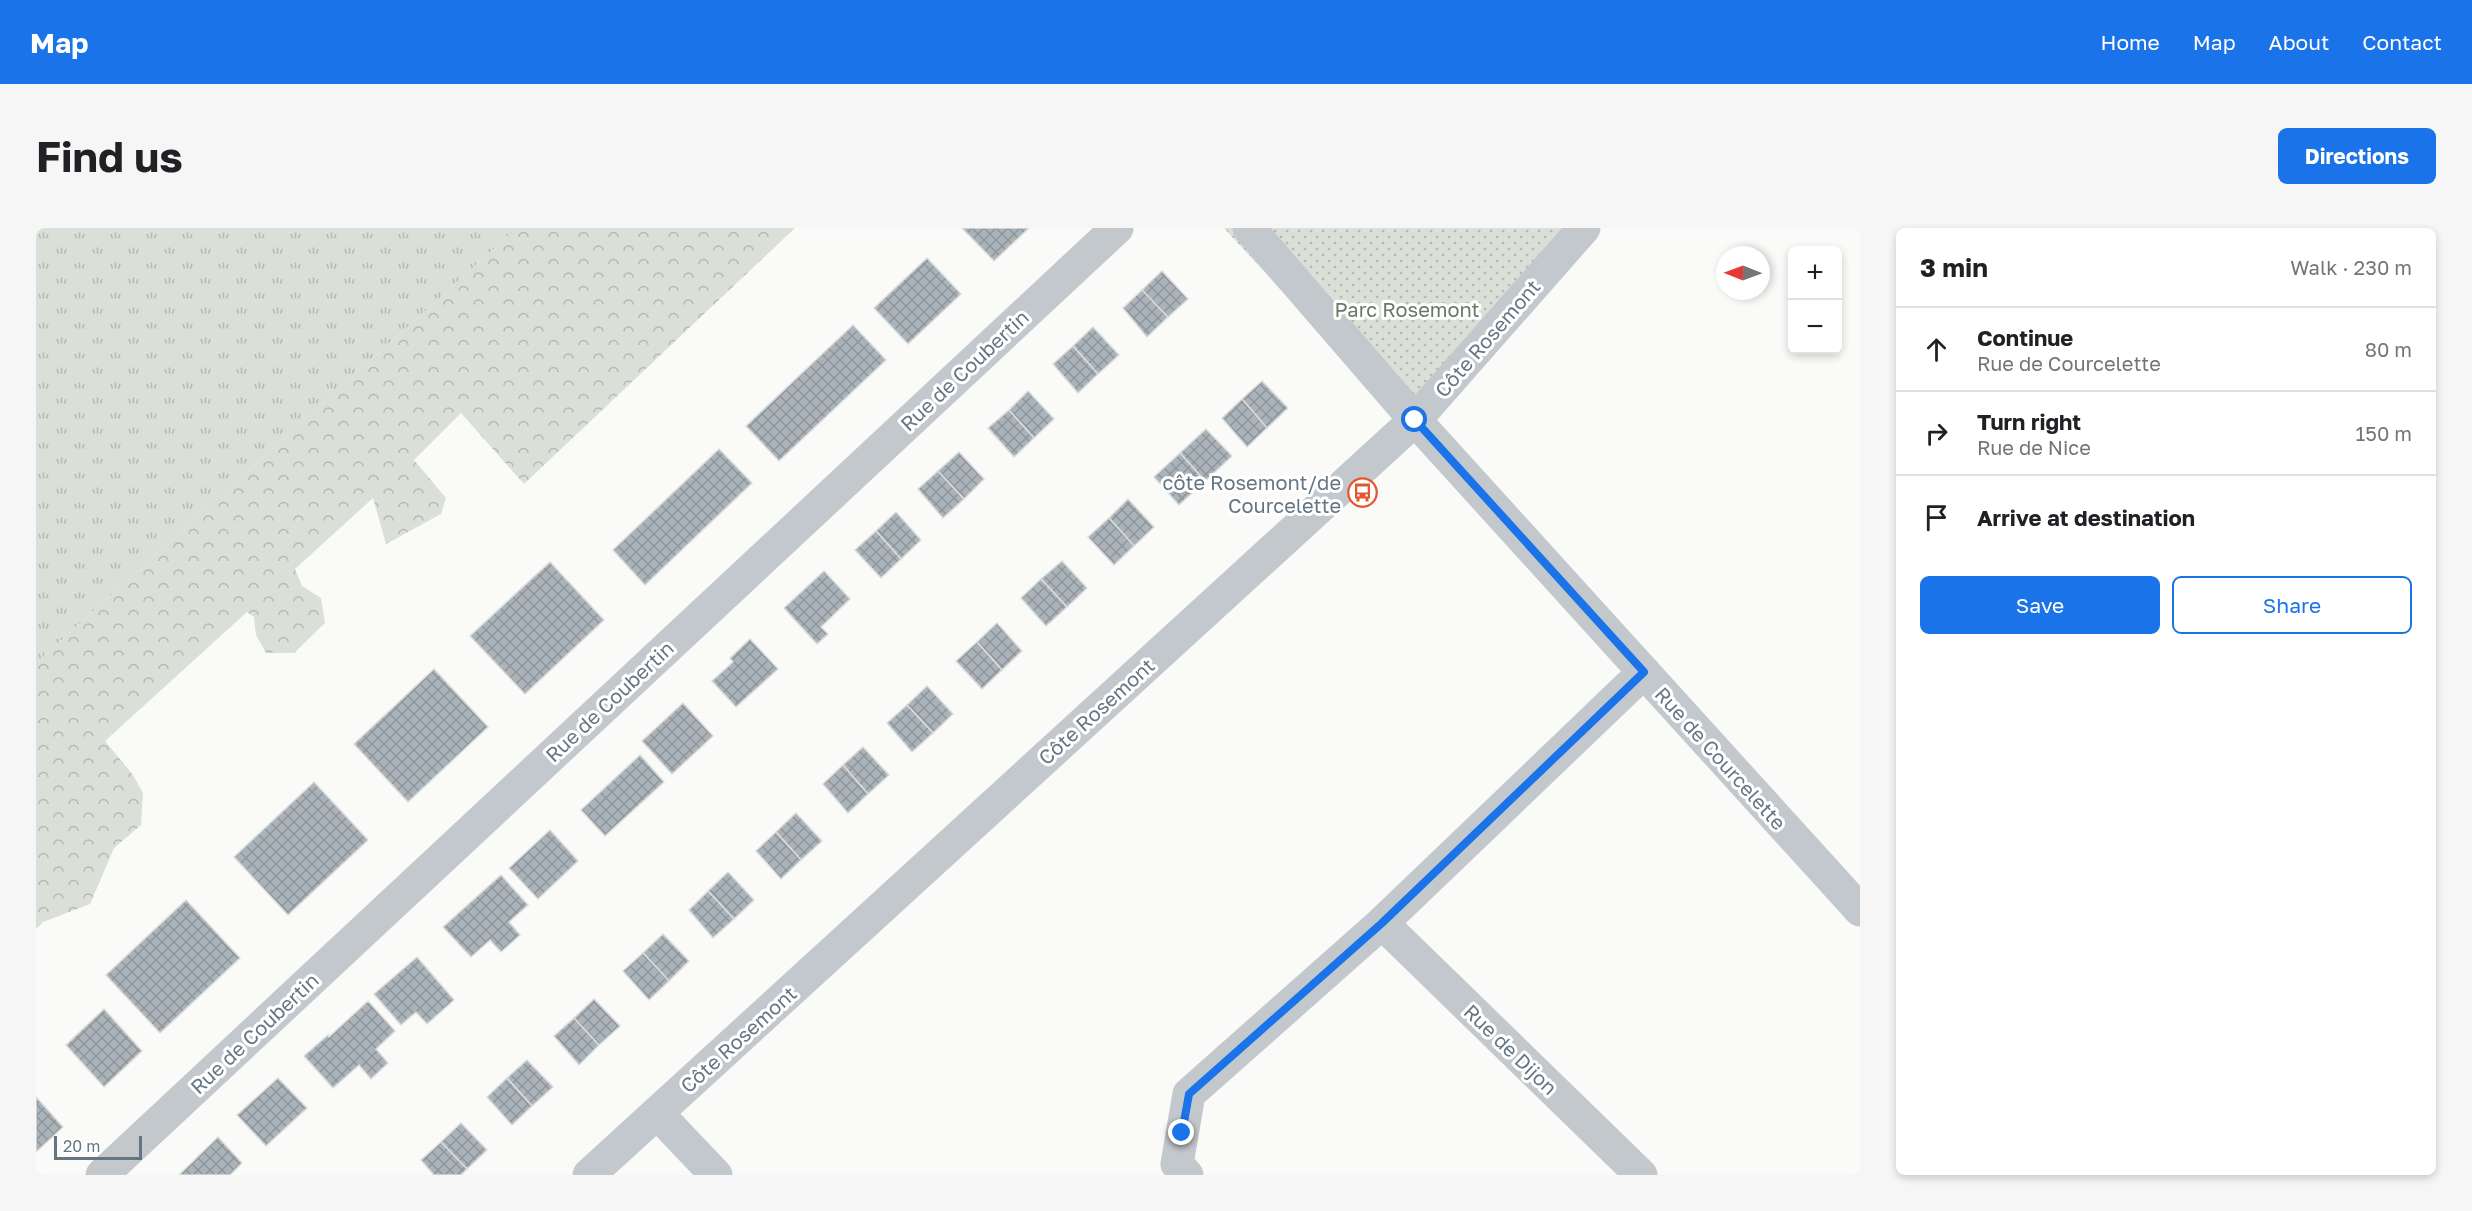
<!DOCTYPE html>
<meta charset="utf-8">
<style>
body{margin:0;font-family:"Golos Text",sans-serif;background:#f6f6f6;color:#202124}
.controls{position:absolute;right:18px;top:18px;display:grid;overflow:hidden;border-radius:9px;box-shadow:0 3px 9px #0003}
.controls button{width:54px;height:54px;display:grid;place-items:center;padding:0;border:0;border-bottom:2px solid #e0e0e0;background:#fff;color:#202124;font:30px sans-serif}
.compass{position:absolute;left:1680px;top:18px;width:54px;height:54px;border-radius:50%;background:#fff;box-shadow:0 3px 9px #0003;rotate:271deg}
.scale{position:absolute;left:18px;bottom:15px;width:88px;box-sizing:border-box;padding-left:6px;border:3px solid #657683;border-top:0;font-size:16px;line-height:21px;white-space:nowrap;color:#657683;-webkit-text-stroke:4px #fff;paint-order:stroke}
.stop{position:absolute;width:18px;height:18px;margin:-14px;border:4px solid #1a73e8;border-radius:50%;background:#fff}
.stop.end{background:#1a73e8;border-color:#fff;box-shadow:0 2px 6px #0008}
.list{margin:0;padding:0;list-style:none}
h2{display:flex;justify-content:space-between;align-items:center;height:78px;margin:0;padding:0 24px;font-size:26px}
h2 small{font-size:20px;font-weight:400;color:#757577}
.list li{display:grid;grid-template-columns:39px 1fr auto;gap:18px;align-items:center;box-sizing:border-box;height:84px;padding:0 24px;border-top:2px solid #e0e0e0}
.list b{display:block;font-size:22px;white-space:nowrap}
.list p{margin:0;font-size:20px;white-space:nowrap;color:#757577}
.list em{font-size:20px;font-style:normal;color:#757577}
.actions{display:flex;gap:12px;padding:18px 24px}
.actions a{flex:1;padding:14px 0;border:2px solid #1a73e8;border-radius:9px;text-align:center;font-size:21px;color:#1a73e8}
.actions .main{background:#1a73e8;color:#fff}
.icon{flex:none;width:33px;height:33px;fill:none;stroke:currentColor;stroke-width:2;stroke-linecap:round;stroke-linejoin:round}
.map{position:relative;flex:none;width:1824px;height:947px;overflow:hidden;border-radius:9px}
header{display:flex;align-items:center;gap:36px;box-sizing:border-box;height:84px;padding:0 30px;background:#1a73e8;color:#fff}
header strong{font-size:28px}
nav{display:flex;gap:33px;margin-inline-start:auto;font-size:21px}
.intro{display:flex;align-items:center;justify-content:space-between;box-sizing:border-box;height:144px;padding:0 36px}
h1{margin:0;font-size:42px}
.button{padding:15px 27px;border-radius:9px;background:#1a73e8;color:#fff;font-size:21px;font-weight:700}
main{display:flex;gap:36px;padding:0 36px}
aside{flex:1;background:#fff;border-radius:9px;box-shadow:0 3px 9px #0003}
.map>svg:first-child{display:block}
.grass{fill:url(#grass-tufts)}
.forest{fill:url(#forest-crowns)}
.park{fill:url(#park-dots)}
.building{fill:url(#building-cross-hatch);stroke:#dcdcda;stroke-width:1.5}
.lines{fill:none;stroke-linecap:round;stroke-linejoin:round}
.minor{stroke:#c3c8cc;stroke-width:33}
.route{stroke:#1a73e8;stroke-width:8}
.labels{text-anchor:middle;dominant-baseline:central;stroke-width:6;stroke-linejoin:round;paint-order:stroke}
.park-label{font-size:20px;fill:#687a64;stroke:#fff}
.street-label{font-size:20px;fill:#657683;stroke:#fff}
.poi-label{font-size:20px;fill:#657683;stroke:#fff;text-anchor:end}
</style>
<header>
<strong>Map</strong>
<nav><a>Home</a><a>Map</a><a>About</a><a>Contact</a></nav>
</header>
<div class="intro"><h1>Find us</h1><a class="button">Directions</a></div>
<main>
<div class="map">
<svg width="1824" height="947" viewBox="0 0 1824 947">
<defs>
<pattern id="grass-tufts" width="24" height="20" patternUnits="userSpaceOnUse" patternTransform="scale(1.5)"><rect width="24" height="20" fill="#dadfd7"/><path d="M3 7l-1-3M5 7V3M7 7l1-3M15 17l-1-3M17 17v-4M19 17l1-3" fill="none" stroke="#b4b9b4"/></pattern>
<pattern id="forest-crowns" width="20" height="18" patternUnits="userSpaceOnUse" patternTransform="scale(1.5)"><rect width="20" height="18" fill="#dadfd7"/><path d="M2 6a3 3 0 1 1 6 0M12 15a3 3 0 1 1 6 0" fill="none" stroke="#b4b9b4"/></pattern>
<pattern id="park-dots" width="8" height="8" patternUnits="userSpaceOnUse" patternTransform="scale(1.5)"><rect width="8" height="8" fill="#dadfd7"/><path d="M2 2h.1M6 6h.1" fill="none" stroke="#b4b9b4" stroke-width="1.8" stroke-linecap="round"/></pattern>
<pattern id="building-cross-hatch" width="8" height="8" patternUnits="userSpaceOnUse" patternTransform="scale(1.5)"><rect width="8" height="8" fill="#aab3b9"/><path d="M0 0l8 8M0 8l8-8" fill="none" stroke="#8e969c"/></pattern>
</defs>
<rect width="100%" height="100%" fill="#fafaf8"/>
<polygon class="grass" points="0,0 481,0 0,435"/>
<polygon class="forest" points="481,0 759,0 488,256 425,185 378,232 410,270 405,286 350,316 337,270 259,341 266,358 285,370 289,395 258,425 230,425 220,407 218,389 211,384 69,513 97,547 107,565 105,597 78,620 54,676 7,694 0,701 0,435"/>
<polygon class="park" points="1188,0 1544,0 1371,199"/>
<g class="building">
<polygon points="926,0 993,0 958,33"/>
<polygon points="891,30 925,66 872,116 838,80"/>
<polygon points="1126,43 1152,71 1132,89 1106,62"/>
<polygon points="1106,62 1132,89 1111,109 1087,80"/>
<polygon points="817,97 850,132 743,233 710,198"/>
<polygon points="1057,99 1083,127 1062,146 1037,118"/>
<polygon points="1037,118 1062,146 1042,165 1017,136"/>
<polygon points="1226,153 1252,180 1231,200 1206,171"/>
<polygon points="992,163 1018,191 998,210 973,182"/>
<polygon points="1206,171 1231,200 1211,219 1186,190"/>
<polygon points="973,182 998,210 978,229 952,200"/>
<polygon points="1170,201 1196,228 1169,253 1144,225"/>
<polygon points="683,221 716,255 609,357 577,322"/>
<polygon points="923,224 948,251 928,271 902,243"/>
<polygon points="1144,225 1169,253 1143,277 1118,249"/>
<polygon points="902,243 928,271 907,290 882,261"/>
<polygon points="1092,271 1118,299 1098,318 1073,290"/>
<polygon points="860,284 885,312 865,331 840,303"/>
<polygon points="1073,290 1098,318 1078,337 1052,309"/>
<polygon points="840,303 865,331 845,350 819,322"/>
<polygon points="1026,333 1051,360 1031,379 1005,351"/>
<polygon points="514,334 568,392 489,466 434,408"/>
<polygon points="788,343 814,371 785,399 792,406 781,416 748,380"/>
<polygon points="1005,351 1031,379 1010,398 985,370"/>
<polygon points="961,395 986,423 966,442 941,414"/>
<polygon points="714,411 742,441 700,479 676,453 697,434 694,430"/>
<polygon points="941,414 966,442 946,461 920,433"/>
<polygon points="398,441 452,499 372,574 318,516"/>
<polygon points="891,458 917,486 897,505 871,477"/>
<polygon points="647,475 677,508 636,546 606,513"/>
<polygon points="871,477 897,505 876,524 851,495"/>
<polygon points="827,519 853,547 832,566 807,537"/>
<polygon points="604,527 628,554 569,608 545,582"/>
<polygon points="807,537 832,566 812,585 787,556"/>
<polygon points="278,554 332,612 252,687 198,629"/>
<polygon points="760,585 786,613 765,632 740,604"/>
<polygon points="514,602 542,633 502,671 473,640"/>
<polygon points="740,604 765,632 745,651 720,623"/>
<polygon points="692,644 718,672 698,691 672,663"/>
<polygon points="465,647 492,677 473,694 484,707 465,724 454,712 435,729 407,699"/>
<polygon points="672,663 698,691 677,710 653,682"/>
<polygon points="150,672 204,730 124,805 70,747"/>
<polygon points="627,706 653,733 633,753 607,725"/>
<polygon points="607,725 633,753 613,772 587,743"/>
<polygon points="381,729 418,772 391,796 380,784 365,797 338,766"/>
<polygon points="558,771 584,798 563,817 538,790"/>
<polygon points="332,773 359,803 340,821 352,835 335,851 323,837 297,860 268,828 292,807 293,809"/>
<polygon points="68,781 106,823 68,859 30,817"/>
<polygon points="538,790 563,817 543,837 518,808"/>
<polygon points="491,832 517,859 496,878 471,850"/>
<polygon points="242,850 271,880 230,918 201,887"/>
<polygon points="471,850 496,878 476,897 451,869"/>
<polygon points="0,869 27,899 0,924"/>
<polygon points="425,895 451,922 431,941 405,914"/>
<polygon points="182,909 206,935 194,947 143,947"/>
<polygon points="405,914 431,941 425,947 398,947 385,932"/>
</g>
<g class="lines">
<g class="minor">
<polyline points="1213,0 1379,192 1824,682"/>
<polyline points="1346,695 1605,947"/>
<polyline points="621,885 680,947"/>
<polyline points="66,947 1081,0"/>
<polyline points="553,947 1379,192 1548,0"/>
<polyline points="1151,947 1141,936 1153,866 1346,695 1608,444"/>
</g>
</g>
<g class="lines">
<polyline class="route" points="1146,905 1153,866 1346,695 1608,444 1379,192"/>
</g>
<defs>
<symbol id="bus-ring" viewBox="-11 -11 22 22"><circle r="9.5" fill="#fff" stroke="#e4572e" stroke-width="1.5"/><path d="M-5-6H5V4H4V6H2V4H-2V6H-4V4H-5ZM-3.5-4V0h7V-4ZM-3.5 1.2v1.5H-2V1.2ZM2 1.2v1.5H3.5V1.2Z" fill="#e4572e"/></symbol>
</defs>
<g fill-rule="evenodd">
<use href="#bus-ring" x="1310" y="248" width="33" height="33"/>
</g>
<g class="labels">
<g class="park-label">
<text x="1371" y="81">Parc Rosemont</text>
</g>
<g class="street-label">
<text transform="translate(1451 110) rotate(-49)">Côte Rosemont</text>
<text transform="translate(928 142) rotate(-43)">Rue de Coubertin</text>
<text transform="translate(573 473) rotate(-43)">Rue de Coubertin</text>
<text transform="translate(1060 483) rotate(-42)">Côte Rosemont</text>
<text transform="translate(1685 530) rotate(48)">Rue de Courcelette</text>
<text transform="translate(218 805) rotate(-43)">Rue de Coubertin</text>
<text transform="translate(702 811) rotate(-42)">Côte Rosemont</text>
<text transform="translate(1475 821) rotate(44)">Rue de Dijon</text>
</g>
<g class="poi-label">
<text x="1305" y="254">côte Rosemont/de<tspan x="1305" dy="23">Courcelette</tspan></text>
</g>
</g>
</svg>
<div class="controls">
<button>+</button>
<button>−</button>
</div>
<svg class="compass" viewBox="-18 -18 36 36"><path d="M0-13l5 13h-10z" fill="#e53935"/><path d="M0 13l5-13h-10z" fill="#757577"/></svg>
<div class="scale">20 m</div>
<div class="stop" style="left:1379px;top:192px"></div>
<div class="stop end" style="left:1146px;top:905px"></div>
</div>
<aside>
<h2>3 min<small>Walk · 230 m</small></h2>
<ul class="list">
<li><svg class="icon" aria-label="ahead" viewBox="0 0 24 24"><path d="M12 20V5M6 11l6-6 6 6"/></svg><div><b>Continue</b><p>Rue de Courcelette</p></div><em>80 m</em></li>
<li><svg class="icon" aria-label="right" viewBox="0 0 24 24"><path d="M7 20v-9h11M14 6l5 5-5 5"/></svg><div><b>Turn right</b><p>Rue de Nice</p></div><em>150 m</em></li>
<li><svg class="icon" aria-label="arrive" viewBox="0 0 24 24"><path d="M6 21V4h12l-3 4 3 4H6"/></svg><div><b>Arrive at destination</b></div></li>
</ul>
<div class="actions"><a class="main">Save</a><a>Share</a></div>
</aside>
</main>
